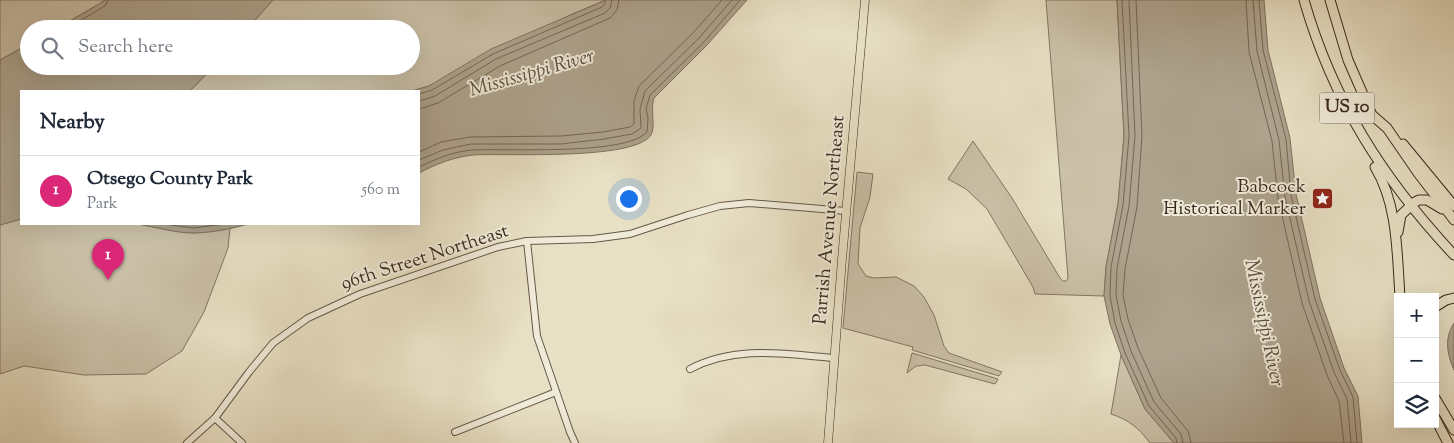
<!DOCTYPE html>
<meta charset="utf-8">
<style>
body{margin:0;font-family:"Sorts Mill Goudy",serif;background:#f6f6f7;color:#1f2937}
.controls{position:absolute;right:15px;bottom:15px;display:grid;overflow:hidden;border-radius:0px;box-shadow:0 5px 20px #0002}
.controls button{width:45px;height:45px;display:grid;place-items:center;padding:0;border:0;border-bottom:1px solid #e0e1e3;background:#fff;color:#1f2937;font:25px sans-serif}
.you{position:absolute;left:628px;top:198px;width:18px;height:18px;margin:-12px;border:4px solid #fff;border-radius:50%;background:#1a73e8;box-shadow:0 0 0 8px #1a73e833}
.badge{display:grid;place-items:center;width:32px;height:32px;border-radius:50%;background:#db2777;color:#fff;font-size:16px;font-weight:700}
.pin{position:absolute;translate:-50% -41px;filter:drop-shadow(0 1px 2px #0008)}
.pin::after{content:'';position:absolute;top:26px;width:18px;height:15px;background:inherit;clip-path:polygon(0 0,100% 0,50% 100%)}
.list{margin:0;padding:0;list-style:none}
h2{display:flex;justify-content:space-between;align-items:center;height:65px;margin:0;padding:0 20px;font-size:21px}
h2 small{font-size:16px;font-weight:400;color:#747a83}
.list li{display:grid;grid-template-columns:32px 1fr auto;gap:15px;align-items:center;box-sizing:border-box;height:70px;padding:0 20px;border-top:1px solid #e0e1e3}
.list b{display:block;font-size:19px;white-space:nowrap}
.list p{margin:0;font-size:16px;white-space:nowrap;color:#747a83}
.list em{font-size:16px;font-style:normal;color:#747a83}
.icon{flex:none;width:28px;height:28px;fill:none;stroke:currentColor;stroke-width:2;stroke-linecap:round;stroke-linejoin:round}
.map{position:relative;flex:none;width:1454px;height:443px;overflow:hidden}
.search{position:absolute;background:#fff;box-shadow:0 5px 20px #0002;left:20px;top:20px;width:400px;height:55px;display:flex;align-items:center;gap:12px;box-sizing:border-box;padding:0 18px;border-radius:28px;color:#747a83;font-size:19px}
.panel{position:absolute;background:#fff;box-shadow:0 5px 20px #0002;left:20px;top:90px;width:400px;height:135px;border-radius:0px}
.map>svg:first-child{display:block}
.green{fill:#cbc1a8;stroke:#837664}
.water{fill:#ada28c;stroke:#7f7260}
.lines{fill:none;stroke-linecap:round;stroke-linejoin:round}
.shore{stroke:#746656;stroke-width:1}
.minor-casing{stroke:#665848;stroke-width:8}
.major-casing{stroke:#3b2a1f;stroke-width:9}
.highway-casing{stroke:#3b2a1f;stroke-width:11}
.minor{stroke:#f0ebd9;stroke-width:6}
.major{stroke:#e8e0c4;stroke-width:8}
.highway{stroke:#e8e0c4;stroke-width:9}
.labels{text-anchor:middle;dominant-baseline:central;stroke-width:4;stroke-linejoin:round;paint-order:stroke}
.shield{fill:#f0ebd9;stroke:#716457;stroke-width:1}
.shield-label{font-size:18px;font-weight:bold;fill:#3b2a1f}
.poi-label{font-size:19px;fill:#3b2a1f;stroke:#f0ebd9;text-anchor:end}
.street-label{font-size:19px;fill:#3b2a1f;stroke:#f0ebd9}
.water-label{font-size:20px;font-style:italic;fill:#5d4e40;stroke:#f0ebd9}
</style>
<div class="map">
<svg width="1454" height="443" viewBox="0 0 1454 443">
<rect width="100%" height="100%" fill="#e8e0c4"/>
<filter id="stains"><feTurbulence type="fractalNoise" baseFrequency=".004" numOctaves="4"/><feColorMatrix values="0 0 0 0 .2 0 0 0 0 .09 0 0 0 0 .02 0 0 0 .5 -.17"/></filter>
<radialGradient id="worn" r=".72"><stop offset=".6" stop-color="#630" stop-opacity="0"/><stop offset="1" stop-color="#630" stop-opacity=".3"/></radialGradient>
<g class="green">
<polygon points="0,0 106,0 56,29 29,29 29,44 0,60"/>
<polygon points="273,0 606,0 572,14 429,86 412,91 190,91 214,66 411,66 411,29 247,29"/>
<polygon points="1046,0 1117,0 1124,136 1118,204 1106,267 1104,296 1035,294 1033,287 987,209 966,189 948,179 973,141 1012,198 1060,278 1063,281 1066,281 1068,278"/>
<polygon points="857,172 873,174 870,197 860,228 858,264 866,276 874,278 896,277 914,286 924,297 934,315 944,346 949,353 1002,372 999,376 912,350 913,347 843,328"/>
<polygon points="21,219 21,224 138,224 170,230 194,233 230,228 228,248 204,312 182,351 146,374 84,375 24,366 0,374 0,225"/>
<polygon points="912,353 998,379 995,384 925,365 916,366 907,373"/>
<path d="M 1121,355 L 1145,409 L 1174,443 L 1150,443 C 1139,428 1129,420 1111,414 Z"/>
</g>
<g class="water">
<polygon points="106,0 273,0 247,29 56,29"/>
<path d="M 606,0 L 747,0 L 707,45 L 654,98 C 650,110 656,126 651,135 C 634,161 505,153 473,155 C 454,157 436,164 419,173 L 419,91 L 412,91 L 429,86 L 491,49 Z"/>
<polygon points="1117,0 1264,0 1268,50 1290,138 1296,194 1320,298 1344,368 1358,396 1362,443 1174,443 1145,409 1121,355 1110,324 1104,296 1106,267 1118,204 1124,136"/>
<polygon points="29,44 29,66 214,66 190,91 21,91 21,219 0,225 0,60"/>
<path d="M 138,224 L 248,224 C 231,229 210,233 193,233 C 175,233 156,227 138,224 Z"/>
<path d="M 1454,323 L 1454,370 C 1447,354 1444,338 1454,323 Z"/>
</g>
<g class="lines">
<g class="shore">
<polyline points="1122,0 1129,136 1123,205 1111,267 1110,296 1115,323 1125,353 1149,406 1176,438 1177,443"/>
<polyline points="1129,0 1135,136 1129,206 1117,268 1116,295 1121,321 1131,351 1154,402 1181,434 1183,443"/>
<polyline points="1136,0 1142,136 1137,207 1125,269 1123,295 1128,319 1138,348 1161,398 1188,431 1191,443"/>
<polyline points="1246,0 1249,52 1272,141 1278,198 1302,303 1327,375 1339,401 1344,443"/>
<polyline points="1253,0 1257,51 1279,140 1285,197 1309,301 1334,372 1347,399 1351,443"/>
<polyline points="1259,0 1263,50 1286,139 1291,195 1315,299 1340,370 1353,397 1357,443"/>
<polyline points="66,29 105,6 108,0"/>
<polyline points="419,94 432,90 493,54 602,7 605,4 605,0"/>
<polyline points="419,101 435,96 496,59 605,13 610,8 612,0"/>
<polyline points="419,109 438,103 500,66 610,18 617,10 619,0"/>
<polyline points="419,152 441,142 470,137 561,136 603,132 630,127 634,124 634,101 639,86 694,32 722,0"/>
<polyline points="419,160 443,150 471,144 561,144 604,139 632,134 641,128 640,109 645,91 699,38 732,0"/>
<path d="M 419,167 C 436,159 454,151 473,150 C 508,148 625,156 647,132 L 648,118 L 646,109 L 650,95 L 704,42 L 740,0"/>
<polyline points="163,224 194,228 225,224"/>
</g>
<defs>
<g id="minor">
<polyline points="527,241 537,336 570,432 575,443"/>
<path d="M 690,369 C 736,345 784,354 834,358"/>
<polyline points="215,418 242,443"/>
<polyline points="455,432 556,392"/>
<polyline points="187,443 215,418 249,372 273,343 308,318 360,294 498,247 527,241 593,239 630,234 688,215 720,206 749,203 846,211"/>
</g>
<polyline id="major" points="828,443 842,259 865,0"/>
<g id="highway">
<path d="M 1304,0 C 1333,101 1383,179 1454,255"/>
<polyline points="1330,0 1348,60 1372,115 1387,128 1418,173 1454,220"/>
<polyline points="1403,144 1454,206"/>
<path d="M 1375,167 C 1398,205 1397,254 1400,297"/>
<polyline points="1398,232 1401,215 1415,202 1419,200 1427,200 1442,209"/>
<polyline points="1435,307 1446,300 1454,298"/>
<polyline points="1435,398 1454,430"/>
<polyline points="1435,418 1448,443"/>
</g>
</defs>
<use href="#minor" class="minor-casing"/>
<use href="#major" class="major-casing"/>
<use href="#highway" class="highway-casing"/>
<use href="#minor" class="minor"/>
<use href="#major" class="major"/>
<use href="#highway" class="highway"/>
</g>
<defs>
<symbol id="sight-square" viewBox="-11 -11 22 22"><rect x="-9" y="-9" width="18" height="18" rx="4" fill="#8f2418" stroke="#f0ebd9"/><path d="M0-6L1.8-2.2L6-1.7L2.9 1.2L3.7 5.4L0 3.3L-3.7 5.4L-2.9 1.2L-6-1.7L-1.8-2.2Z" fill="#fff"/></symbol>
</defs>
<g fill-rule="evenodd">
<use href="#sight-square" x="1310" y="186" width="25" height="25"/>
</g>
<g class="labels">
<rect class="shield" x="1319.5" y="92.5" width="55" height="31" rx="4"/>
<g class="shield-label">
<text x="1347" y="108">US 10</text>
</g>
<g class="poi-label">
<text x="1306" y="187">Babcock<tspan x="1306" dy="22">Historical Marker</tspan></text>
</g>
<g class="street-label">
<text transform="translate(830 220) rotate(-85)">Parrish Avenue Northeast</text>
<text transform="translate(425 258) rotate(-18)">96th Street Northeast</text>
</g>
<g class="water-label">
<text transform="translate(532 74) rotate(-16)">Mississippi River</text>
<text transform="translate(1263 323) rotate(78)">Mississippi River</text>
</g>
</g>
<rect width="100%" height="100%" filter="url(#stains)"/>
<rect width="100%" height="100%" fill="url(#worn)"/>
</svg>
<div class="controls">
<button>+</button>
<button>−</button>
<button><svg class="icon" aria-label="layers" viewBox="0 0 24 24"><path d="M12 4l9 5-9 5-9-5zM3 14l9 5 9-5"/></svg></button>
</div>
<div class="you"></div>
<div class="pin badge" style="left:108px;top:280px">1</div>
<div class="search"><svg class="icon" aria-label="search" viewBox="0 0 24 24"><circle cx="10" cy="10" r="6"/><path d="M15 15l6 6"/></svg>Search here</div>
<section class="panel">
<h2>Nearby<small></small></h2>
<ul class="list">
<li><span class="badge">1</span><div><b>Otsego County Park</b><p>Park</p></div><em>560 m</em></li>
</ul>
</section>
</div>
